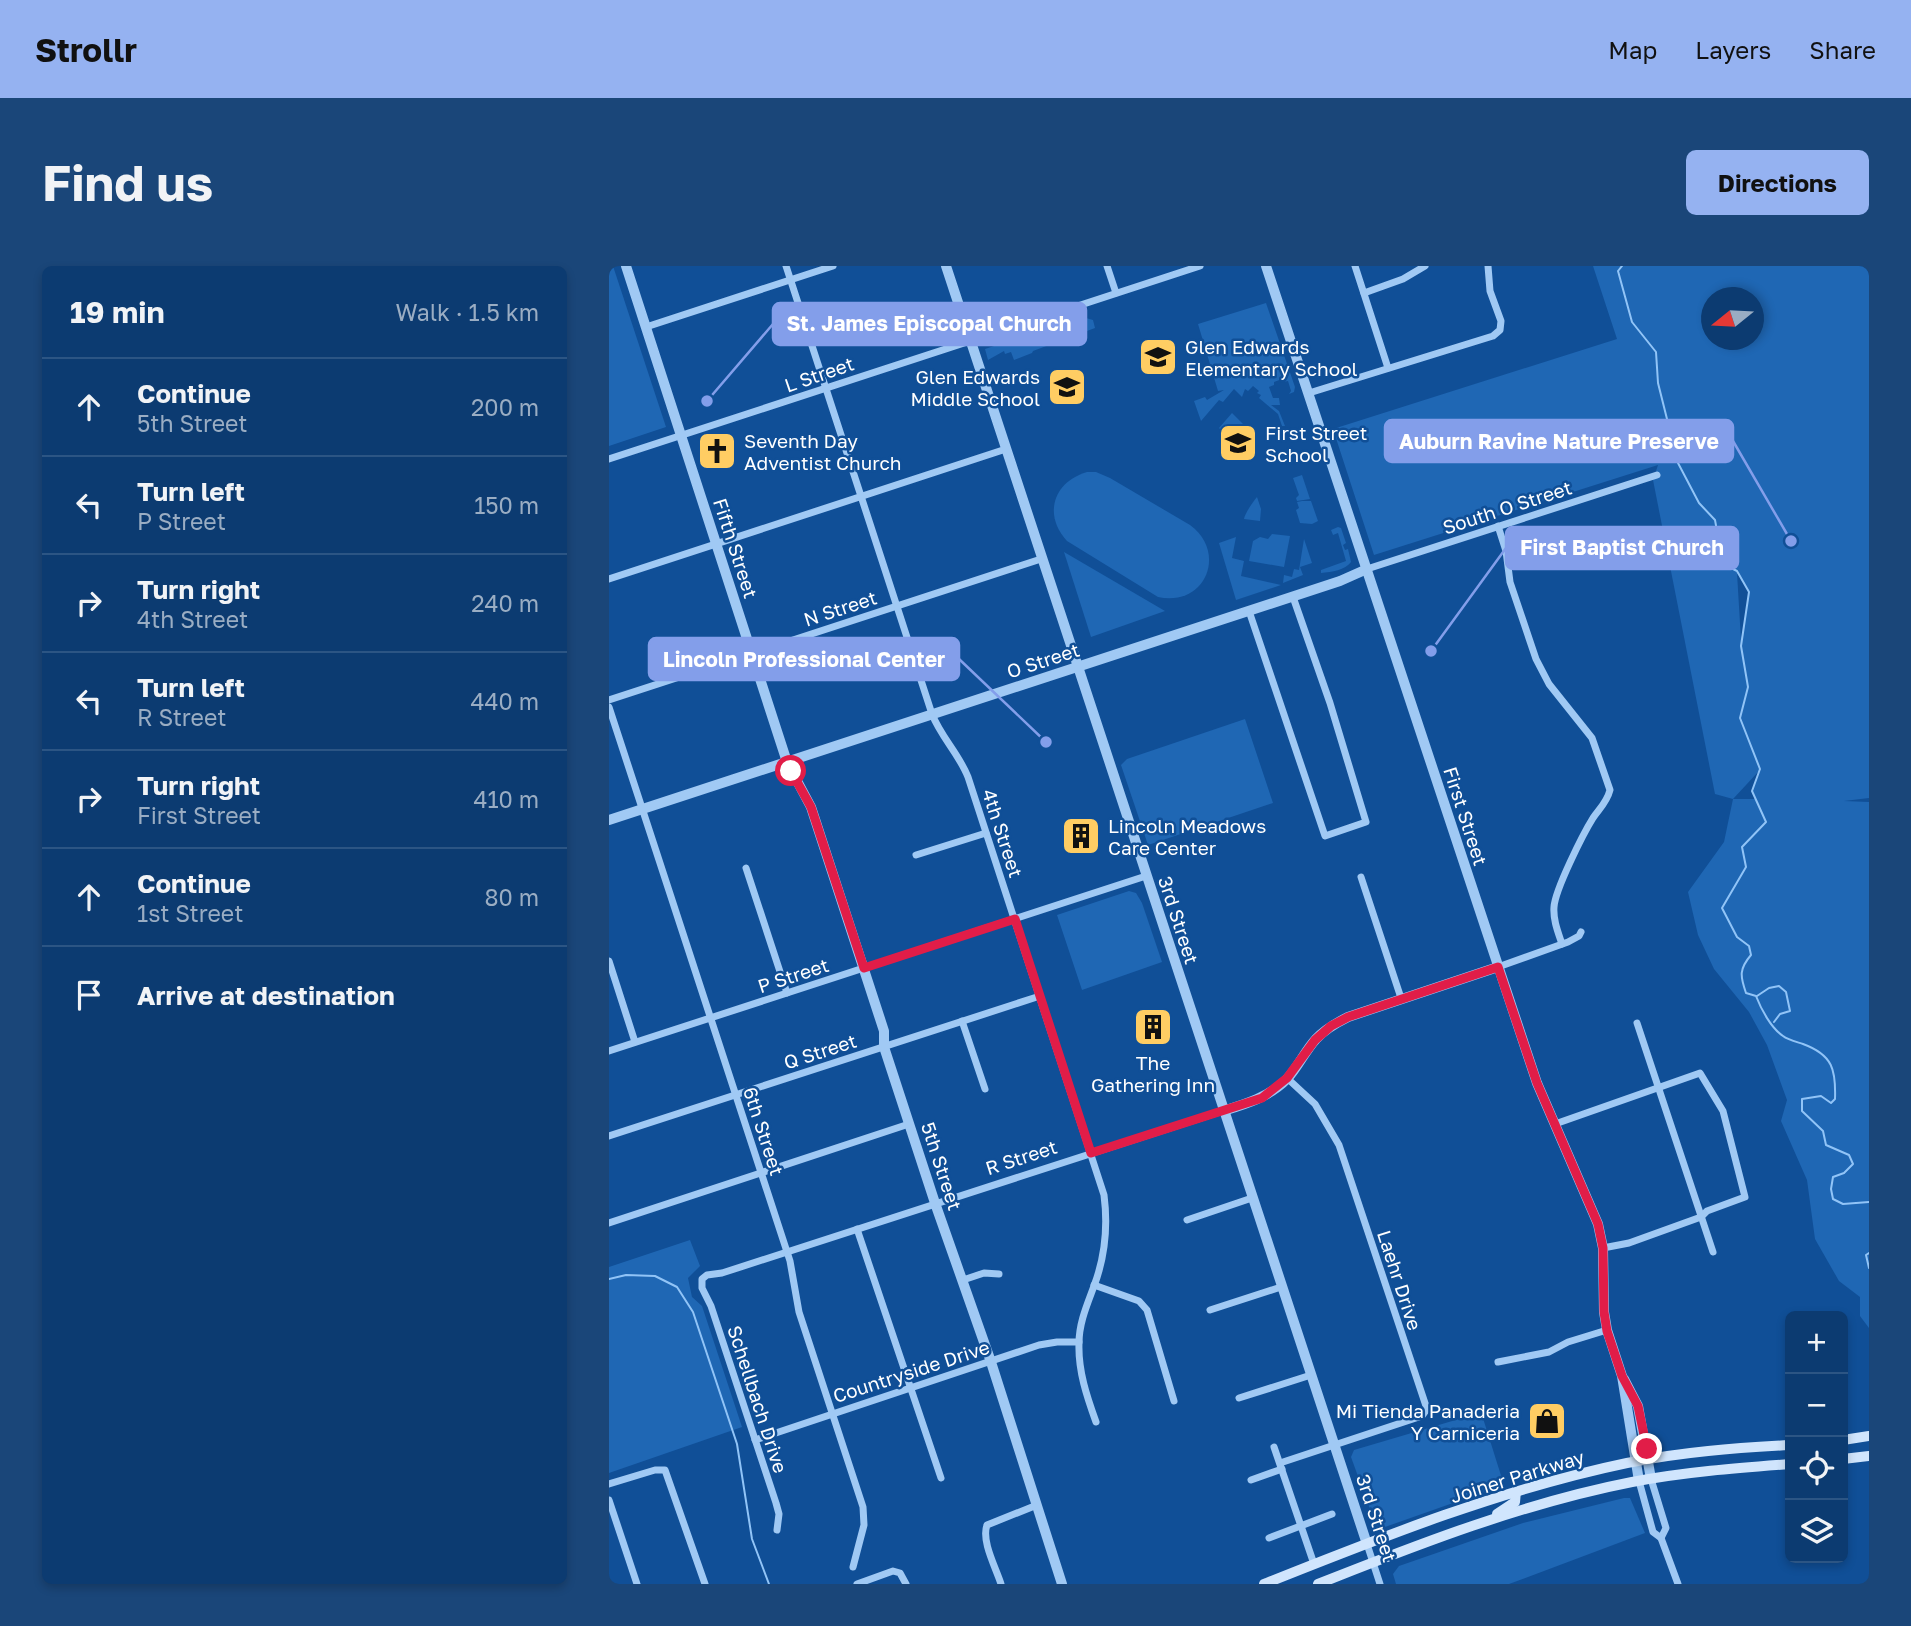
<!DOCTYPE html>
<meta charset="utf-8">
<style>
body{margin:0;font-family:"Golos Text",sans-serif;background:#1a4679;color:#f1f3f6}
.controls{position:absolute;right:21px;bottom:21px;display:grid;overflow:hidden;border-radius:10px;box-shadow:0 4px 10px #0003}
.controls button{width:63px;height:63px;display:grid;place-items:center;padding:0;border:0;border-bottom:2px solid #2c5584;background:#0c3b71;color:#f1f3f6;font:35px sans-serif}
.compass{position:absolute;left:1092px;top:21px;width:63px;height:63px;border-radius:50%;background:#0c3b71;box-shadow:0 4px 10px #0003;rotate:252deg}
.stop{position:absolute;width:21px;height:21px;margin:-16px;border:5px solid #e11d48;border-radius:50%;background:#fff}
.stop.end{background:#e11d48;border-color:#fff;box-shadow:0 2px 7px #0008}
.list{margin:0;padding:0;list-style:none}
h2{display:flex;justify-content:space-between;align-items:center;height:91px;margin:0;padding:0 28px;font-size:30px}
h2 small{font-size:23px;font-weight:400;color:#9aadc3}
.list li{display:grid;grid-template-columns:46px 1fr auto;gap:21px;align-items:center;box-sizing:border-box;height:98px;padding:0 28px;border-top:2px solid #2c5584}
.list b{display:block;font-size:26px;white-space:nowrap}
.list p{margin:0;font-size:23px;white-space:nowrap;color:#9aadc3}
.list em{font-size:23px;font-style:normal;color:#9aadc3}
.icon{flex:none;width:38px;height:38px;fill:none;stroke:currentColor;stroke-width:2;stroke-linecap:round;stroke-linejoin:round}
.map{position:relative;flex:none;width:1260px;height:1318px;overflow:hidden;border-radius:10px}
header{display:flex;align-items:center;gap:42px;box-sizing:border-box;height:98px;padding:0 35px;background:#95b2f1;color:#111}
header strong{font-size:33px}
nav{display:flex;gap:38px;margin-inline-start:auto;font-size:24px}
.intro{display:flex;align-items:center;justify-content:space-between;box-sizing:border-box;height:168px;padding:0 42px}
h1{margin:0;font-size:49px}
.button{padding:18px 32px;border-radius:10px;background:#95b2f1;color:#111;font-size:24px;font-weight:700}
main{display:flex;gap:42px;padding:0 42px}
aside{flex:1;background:#0c3b71;border-radius:10px;box-shadow:0 4px 10px #0003}
.map>svg:first-child{display:block}
.green{fill:#1f67b4;fill-rule:evenodd}
.lines{fill:none;stroke-linecap:round;stroke-linejoin:round}
.stream{stroke:#91c4f7;stroke-width:2}
.minor{stroke:#a0c9f4;stroke-width:7}
.tertiary{stroke:#a0c9f4;stroke-width:10}
.secondary{stroke:#d0e5fd;stroke-width:10}
.route{stroke:#e11d48;stroke-width:9}
.labels{text-anchor:middle;dominant-baseline:central;stroke-width:5;stroke-linejoin:round;paint-order:stroke}
.poi-label{font-size:19px;fill:#fff;stroke:#104f97;text-anchor:start}
.street-label{font-size:19px;fill:#fff;stroke:#104f97}
.leader{fill:none;stroke:#839eea;stroke-width:2.5}
.callout-dot{fill:#839eea;stroke:#104f97;stroke-width:2.5}
.callout{fill:#839eea;stroke:#839eea;stroke-width:2.5}
.callout-label{font-size:21px;text-anchor:middle;font-weight:bold;fill:#fff}
</style>
<header>
<strong>Strollr</strong>
<nav><a>Map</a><a>Layers</a><a>Share</a></nav>
</header>
<div class="intro"><h1>Find us</h1><a class="button">Directions</a></div>
<main>
<aside>
<h2>19 min<small>Walk · 1.5 km</small></h2>
<ul class="list">
<li><svg class="icon" aria-label="ahead" viewBox="0 0 24 24"><path d="M12 20V5M6 11l6-6 6 6"/></svg><div><b>Continue</b><p>5th Street</p></div><em>200 m</em></li>
<li><svg class="icon" aria-label="left" viewBox="0 0 24 24"><path d="M17 20v-9H6M10 6l-5 5 5 5"/></svg><div><b>Turn left</b><p>P Street</p></div><em>150 m</em></li>
<li><svg class="icon" aria-label="right" viewBox="0 0 24 24"><path d="M7 20v-9h11M14 6l5 5-5 5"/></svg><div><b>Turn right</b><p>4th Street</p></div><em>240 m</em></li>
<li><svg class="icon" aria-label="left" viewBox="0 0 24 24"><path d="M17 20v-9H6M10 6l-5 5 5 5"/></svg><div><b>Turn left</b><p>R Street</p></div><em>440 m</em></li>
<li><svg class="icon" aria-label="right" viewBox="0 0 24 24"><path d="M7 20v-9h11M14 6l5 5-5 5"/></svg><div><b>Turn right</b><p>First Street</p></div><em>410 m</em></li>
<li><svg class="icon" aria-label="ahead" viewBox="0 0 24 24"><path d="M12 20V5M6 11l6-6 6 6"/></svg><div><b>Continue</b><p>1st Street</p></div><em>80 m</em></li>
<li><svg class="icon" aria-label="arrive" viewBox="0 0 24 24"><path d="M6 21V4h12l-3 4 3 4H6"/></svg><div><b>Arrive at destination</b></div></li>
</ul>
</aside>
<div class="map">
<svg width="1260" height="1318" viewBox="0 0 1260 1318">
<rect width="100%" height="100%" fill="#104f97"/>
<g class="green">
<polygon points="0,0 4,0 57,161 0,180"/>
<path d="M 984,0 L 1258,0 L 1260,7 L 1260,532 L 1235,535 L 1260,536 L 1260,1062 L 1251,1050 L 1251,1031 L 1230,1015 L 1206,973 L 1198,914 L 1172,855 L 1178,834 L 1158,779 L 1140,746 L 1105,703 L 1089,669 L 1079,626 L 1115,576 L 1124,533 L 1106,528 L 1044,214 L 1049,199 L 765,289 L 724,163 L 1008,73 ZM 1102,32 L 1144,32 L 1144,74 L 1102,74 ZM 1128,307 L 1140,326 L 1132,375 L 1132,374 ZM 1150,505 L 1143,525 L 1147,533 L 1124,533 Z"/>
<polygon points="657,37 686,121 685,126 680,128 682,125 679,115 674,116 673,113 665,116 665,119 660,121 664,132 670,132 671,139 662,139 670,145 676,160 673,160 669,148 650,132 652,129 648,127 650,125 644,120 639,125 636,123 633,131 625,123 614,136 610,134 592,155 585,135 596,131 598,134 615,124 609,125 589,58"/>
<polygon points="468,52 469,54 477,52 484,54 486,62 424,85 423,87 405,94 402,86 396,88 395,85 379,94 376,83"/>
<path d="M 623,147 L 646,170 L 638,180 L 634,180 C 626,172 617,169 610,162 Z"/>
<path d="M 478,206 L 487,206 L 501,212 L 581,259 C 619,287 596,341 549,331 L 458,275 C 434,249 444,216 478,206 Z"/>
<polygon points="693,209 701,233 688,235 687,232 690,229 684,212"/>
<path d="M 648,231 L 652,243 L 651,255 L 635,253 C 636,247 644,236 648,231 Z"/>
<polygon points="693,235 702,235 709,255 703,258 691,257 687,244 690,242 688,236"/>
<path d="M 729,261 L 732,262 L 737,277 L 734,279 L 736,284 L 739,283 L 742,296 C 736,304 723,306 712,307 L 712,304 L 737,295 L 729,267 L 724,269 L 722,264 Z"/>
<polygon points="663,268 681,270 675,301 640,295 644,275 651,271 659,273"/>
<polygon points="627,271 623,292 635,295 632,310 672,319 627,334 610,277"/>
<polygon points="695,273 703,297 691,301 694,309 674,317 675,309 683,311 685,303 690,304"/>
<polygon points="455,286 556,345 482,371"/>
<polygon points="636,453 664,537 539,579 512,499 518,493"/>
<polygon points="520,625 527,627 533,637 553,696 473,724 448,649"/>
<polygon points="81,974 91,1000 79,1012 83,1031 93,1040 133,1161 0,1207 0,1001"/>
<polygon points="873,1149 895,1219 776,1261 767,1260 742,1191 745,1184 850,1153"/>
<polygon points="1015,1232 1021,1232 1036,1267 900,1318 787,1318 784,1308 790,1300 914,1257"/>
</g>
<g class="lines">
<g class="stream">
<path d="M 1013,0 L 1009,5 L 1023,56 L 1047,86 L 1049,117 L 1069,197 L 1090,237 L 1106,254 L 1108,265 L 1102,284 L 1106,294 L 1128,305 L 1140,326 L 1132,380 L 1139,421 L 1131,452 L 1151,503 L 1143,525 L 1157,556 L 1133,581 L 1137,601 L 1113,642 L 1128,671 L 1140,680 L 1142,689 C 1130,703 1131,710 1137,727 L 1147,730 C 1152,743 1162,762 1174,770 C 1179,774 1188,776 1194,778 C 1224,789 1227,804 1226,833 L 1222,837 L 1212,830 L 1193,833 L 1193,845 L 1214,865 L 1217,879 L 1240,889 L 1244,898 L 1235,907 L 1224,911 L 1222,923 L 1224,933 L 1234,938 L 1260,936"/>
<polyline points="1148,730 1160,722 1170,720 1177,726 1181,745 1171,748 1165,756"/>
<polyline points="1260,987 1257,989 1260,1002"/>
<polyline points="0,1013 17,1009 46,1010 68,1021 84,1046 128,1178 143,1273 160,1318"/>
</g>
<g class="minor">
<path d="M 177,0 L 323,448 C 332,471 350,488 359,511 L 495,929 C 499,960 496,991 485,1020 C 478,1039 470,1057 470,1077 C 469,1105 478,1131 487,1156"/>
<polyline points="498,0 507,27"/>
<polyline points="746,0 779,102"/>
<polyline points="755,27 794,13 816,0"/>
<polyline points="37,61 224,0"/>
<polyline points="700,127 884,70 891,64 892,55 881,25 879,0"/>
<polyline points="0,193 591,0"/>
<path d="M 889,260 L 897,285 L 901,316 L 927,393 L 940,418 L 983,472 L 1001,524 C 998,536 991,542 984,552 C 974,568 946,624 945,641 C 944,654 949,666 953,678"/>
<polyline points="758,303 1048,209"/>
<polyline points="0,313 397,183"/>
<polyline points="640,345 716,570 757,556 721,437 684,331"/>
<polyline points="0,434 432,293"/>
<polyline points="0,441 181,995 190,1046 254,1241 255,1259 244,1301"/>
<polyline points="307,589 377,567"/>
<polyline points="137,602 178,727"/>
<polyline points="752,611 792,732"/>
<polyline points="0,695 26,776"/>
<polyline points="889,701 959,676 970,670 972,666"/>
<polyline points="353,755 376,823"/>
<polyline points="1028,757 1104,986"/>
<polyline points="0,785 537,610"/>
<polyline points="946,858 1091,807 1114,845 1136,931 1098,945 1092,951 1020,977 994,982"/>
<polyline points="0,870 431,730"/>
<polyline points="578,954 643,932"/>
<polyline points="0,957 300,858"/>
<polyline points="248,963 332,1212"/>
<polyline points="354,1014 375,1007 390,1008"/>
<polyline points="485,1019 530,1035 538,1044 565,1135"/>
<polyline points="601,1044 672,1021"/>
<polyline points="889,1096 940,1086 959,1076 998,1064"/>
<polyline points="630,1132 702,1109"/>
<polyline points="146,1174 430,1079 448,1076 470,1076"/>
<polyline points="665,1181 705,1298"/>
<polyline points="671,1197 813,1150 818,1143 730,879 706,838 678,812"/>
<polyline points="1042,1213 1057,1262 1052,1272"/>
<polyline points="642,1214 673,1203"/>
<polyline points="1030,1215 1044,1266 1052,1272 1069,1318"/>
<polyline points="0,1218 46,1204 56,1204 96,1318"/>
<polyline points="0,1234 28,1318"/>
<polyline points="168,1264 170,1248 167,1237 102,1040 93,1022 93,1013 98,1009 113,1007 614,845"/>
<polyline points="660,1272 723,1248"/>
<polyline points="758,1278 771,1318"/>
<polyline points="248,1318 284,1305 291,1307 297,1318"/>
<path d="M 392,1318 C 387,1302 372,1275 378,1259 L 428,1239"/>
</g>
<g class="tertiary">
<polyline points="17,0 178,496 202,541 275,765 275,781 326,937 382,1096 453,1318"/>
<polyline points="337,0 758,1278"/>
<polyline points="657,0 928,817 989,958 994,982 995,1046 998,1064 1013,1110 1030,1215"/>
<polyline points="0,554 731,315 758,303"/>
<path d="M 614,845 C 637,838 660,831 678,813 C 689,801 696,785 707,773 C 716,763 727,757 739,751 L 889,701"/>
<polyline points="1015,1113 1029,1140 1042,1213"/>
</g>
<g class="secondary">
<polyline points="1234,1174 1260,1170"/>
<polyline points="1234,1193 1260,1190"/>
<polyline points="888,1248 906,1236 907,1225"/>
<path d="M 655,1318 C 773,1271 893,1223 1018,1197 C 1072,1186 1126,1182 1181,1179"/>
<path d="M 709,1318 C 810,1278 915,1237 1023,1216 C 1075,1206 1128,1202 1181,1198"/>
</g>
</g>
<g class="lines">
<polyline class="route" points="182,505 202,541 255,702 406,653 482,887 653,832 678,812 706,774 722,760 739,751 889,701 928,817 989,958 994,982 995,1046 998,1065 1013,1110 1029,1140 1038,1183"/>
</g>
<defs>
<symbol id="school-square" viewBox="-11 -11 22 22"><rect x="-9" y="-9" width="18" height="18" rx="4" fill="#ffcd63" stroke="#104f97"/><path d="M0-5L7-2L0 1L-7-2ZM-4 1L0 2.5L4 1V4Q0 6-4 4Z" fill="#111"/></symbol>
<symbol id="church-square" viewBox="-11 -11 22 22"><rect x="-9" y="-9" width="18" height="18" rx="4" fill="#ffcd63" stroke="#104f97"/><path d="M-1.2-6h2.4v3.5h3.3v2.4h-3.3V6h-2.4V-.1h-3.3v-2.4h3.3Z" fill="#111"/></symbol>
<symbol id="building-square" viewBox="-11 -11 22 22"><rect x="-9" y="-9" width="18" height="18" rx="4" fill="#ffcd63" stroke="#104f97"/><path d="M-4-6H4V6H1V3H-1V6H-4ZM-2.5-4.3h1.7v1.8h-1.7ZM.8-4.3h1.7v1.8H.8ZM-2.5-1h1.7V.8h-1.7ZM.8-1h1.7V.8H.8Z" fill="#111"/></symbol>
<symbol id="shop-square" viewBox="-11 -11 22 22"><rect x="-9" y="-9" width="18" height="18" rx="4" fill="#ffcd63" stroke="#104f97"/><path d="M-5-2.5h2.3a2.7 3.5 0 0 1 5.4 0H5L5.5 6h-11ZM-1.5-2.5h3a1.5 2.3 0 0 0-3 0Z" fill="#111"/></symbol>
</defs>
<g fill-rule="evenodd">
<use href="#school-square" x="527" y="69" width="44" height="44"/>
<use href="#school-square" x="436" y="99" width="44" height="44"/>
<use href="#school-square" x="607" y="155" width="44" height="44"/>
<use href="#church-square" x="86" y="163" width="44" height="44"/>
<use href="#building-square" x="450" y="548" width="44" height="44"/>
<use href="#building-square" x="522" y="739" width="44" height="44"/>
<use href="#shop-square" x="916" y="1133" width="44" height="44"/>
</g>
<g class="labels">
<g class="poi-label">
<text x="576" y="80">Glen Edwards<tspan x="576" dy="22">Elementary School</tspan></text>
<text x="431" y="110" text-anchor="end">Glen Edwards<tspan x="431" dy="22">Middle School</tspan></text>
<text x="656" y="166">First Street<tspan x="656" dy="22">School</tspan></text>
<text x="135" y="174">Seventh Day<tspan x="135" dy="22">Adventist Church</tspan></text>
<text x="499" y="559">Lincoln Meadows<tspan x="499" dy="22">Care Center</tspan></text>
<text x="544" y="796" text-anchor="middle">The<tspan x="544" dy="22">Gathering Inn</tspan></text>
<text x="911" y="1144" text-anchor="end">Mi Tienda Panaderia<tspan x="911" dy="22">Y Carniceria</tspan></text>
</g>
<g class="street-label">
<text transform="translate(210 108) rotate(-19)">L Street</text>
<text transform="translate(898 241) rotate(-18)">South O Street</text>
<text transform="translate(127 282) rotate(72)">Fifth Street</text>
<text transform="translate(231 342) rotate(-18)">N Street</text>
<text transform="translate(434 394) rotate(-18)">O Street</text>
<text transform="translate(857 550) rotate(72)">First Street</text>
<text transform="translate(394 567) rotate(72)">4th Street</text>
<text transform="translate(570 654) rotate(72)">3rd Street</text>
<text transform="translate(184 709) rotate(-18)">P Street</text>
<text transform="translate(211 785) rotate(-18)">Q Street</text>
<text transform="translate(155 865) rotate(72)">6th Street</text>
<text transform="translate(412 891) rotate(-18)">R Street</text>
<text transform="translate(333 900) rotate(72)">5th Street</text>
<text transform="translate(791 1014) rotate(72)">Laehr Drive</text>
<text transform="translate(302 1105) rotate(-18)">Countryside Drive</text>
<text transform="translate(149 1133) rotate(72)">Schellbach Drive</text>
<text transform="translate(908 1210) rotate(-17)">Joiner Parkway</text>
<text transform="translate(768 1252) rotate(72)">3rd Street</text>
</g>
</g>
<path class="leader" d="M98 135L164 58M1182 275L1124 175M822 385L897 282M437 476L350 393"/>
<g class="callout-dot">
<circle cx="98" cy="135" r="7"/>
<circle cx="1182" cy="275" r="7"/>
<circle cx="822" cy="385" r="7"/>
<circle cx="437" cy="476" r="7"/>
</g>
<g class="callout">
<rect x="164" y="37" width="313" height="42" rx="7"/>
<rect x="776" y="154" width="348" height="42" rx="7"/>
<rect x="897" y="261" width="232" height="42" rx="7"/>
<rect x="40" y="372" width="310" height="42" rx="7"/>
</g>
<g class="callout-label">
<text x="320" y="65">St. James Episcopal Church</text>
<text x="950" y="183">Auburn Ravine Nature Preserve</text>
<text x="1013" y="289">First Baptist Church</text>
<text x="195" y="401">Lincoln Professional Center</text>
</g>
</svg>
<div class="controls">
<button>+</button>
<button>−</button>
<button><svg class="icon" aria-label="locate" viewBox="0 0 24 24"><circle cx="12" cy="12" r="6"/><path d="M12 2v4M12 18v4M2 12h4M18 12h4"/></svg></button>
<button><svg class="icon" aria-label="layers" viewBox="0 0 24 24"><path d="M12 4l9 5-9 5-9-5zM3 14l9 5 9-5"/></svg></button>
</div>
<svg class="compass" viewBox="-18 -18 36 36"><path d="M0-13l5 13h-10z" fill="#e53935"/><path d="M0 13l5-13h-10z" fill="#9aadc3"/></svg>
<div class="stop" style="left:182px;top:505px"></div>
<div class="stop end" style="left:1038px;top:1183px"></div>
</div>
</main>
